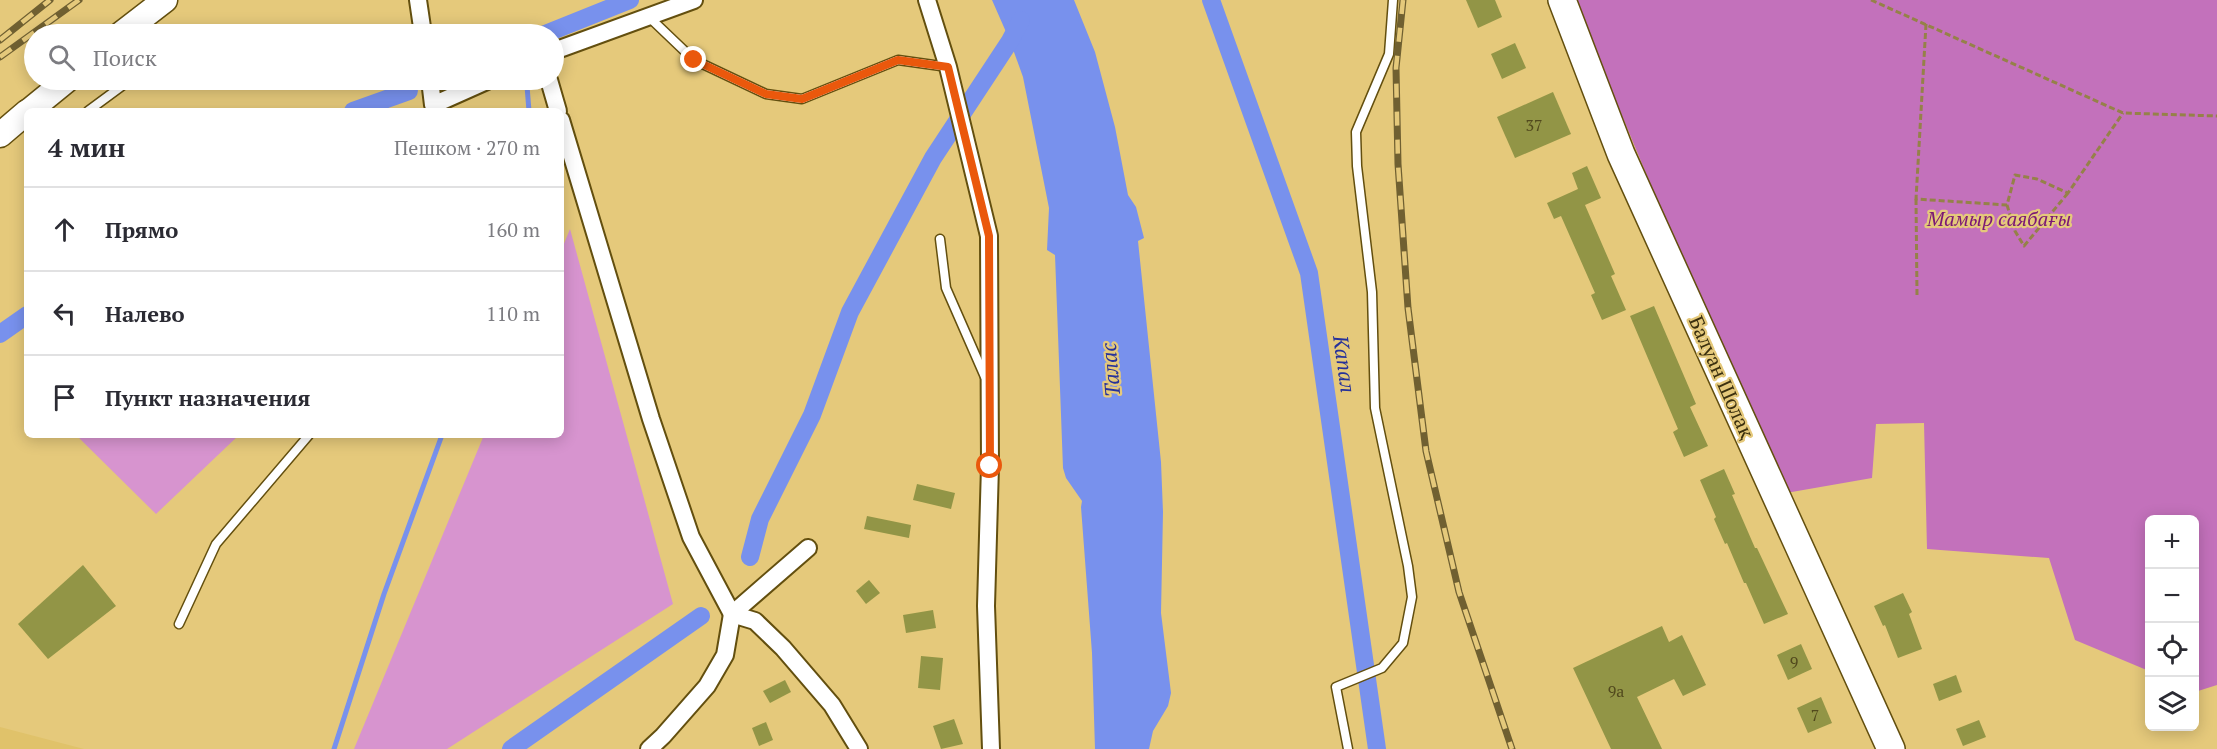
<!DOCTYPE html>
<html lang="ru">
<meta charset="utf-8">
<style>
body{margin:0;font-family:"PT Serif",serif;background:#f2f2f3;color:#2b2b33}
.controls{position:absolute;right:18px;bottom:18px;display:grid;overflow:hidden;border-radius:9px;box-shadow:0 3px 15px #0003}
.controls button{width:54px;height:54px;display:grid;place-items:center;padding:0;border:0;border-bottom:2px solid #e1e1e2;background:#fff;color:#2b2b33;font:30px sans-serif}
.stop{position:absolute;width:18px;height:18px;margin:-14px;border:4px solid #ea580c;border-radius:50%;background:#fff}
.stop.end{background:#ea580c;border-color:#fff;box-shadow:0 2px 6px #0008}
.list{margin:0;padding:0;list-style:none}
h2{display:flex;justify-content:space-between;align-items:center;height:78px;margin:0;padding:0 24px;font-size:26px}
h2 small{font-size:20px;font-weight:400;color:#7c7c81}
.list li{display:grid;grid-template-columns:39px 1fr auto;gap:18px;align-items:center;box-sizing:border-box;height:84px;padding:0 24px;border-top:2px solid #e1e1e2}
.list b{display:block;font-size:22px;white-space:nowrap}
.list em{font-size:20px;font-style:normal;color:#7c7c81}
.icon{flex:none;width:33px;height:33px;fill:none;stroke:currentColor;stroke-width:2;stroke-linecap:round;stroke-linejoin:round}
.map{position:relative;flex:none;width:2217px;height:749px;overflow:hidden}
.search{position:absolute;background:#fff;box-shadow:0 3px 15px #0003;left:24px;top:24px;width:540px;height:66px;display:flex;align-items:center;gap:15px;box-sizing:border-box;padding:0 21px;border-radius:33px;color:#7c7c81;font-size:22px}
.panel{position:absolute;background:#fff;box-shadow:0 3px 15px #0003;left:24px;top:108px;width:540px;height:330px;border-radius:9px}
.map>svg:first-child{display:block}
.built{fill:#e0c26a}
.green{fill:#d794cf}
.forest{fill:#c371bb}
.water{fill:#7891ed}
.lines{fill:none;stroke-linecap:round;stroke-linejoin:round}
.stream{stroke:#7891ed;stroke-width:5}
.canal{stroke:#7891ed;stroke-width:18}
.building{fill:#929546}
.lane-casing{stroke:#634f0f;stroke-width:11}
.street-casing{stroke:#634f0f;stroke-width:20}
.secondary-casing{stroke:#634f0f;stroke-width:27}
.primary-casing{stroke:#634f0f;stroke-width:30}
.path{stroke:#958148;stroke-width:3;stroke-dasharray:6 3;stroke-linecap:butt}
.lane{stroke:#fff;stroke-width:8}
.street{stroke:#fff;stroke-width:16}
.secondary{stroke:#fff;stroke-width:24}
.primary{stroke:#fff;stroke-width:27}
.rail-casing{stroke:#706031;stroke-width:7}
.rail{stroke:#e5c97b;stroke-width:4.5;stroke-dasharray:14;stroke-linecap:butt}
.route{stroke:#ea580c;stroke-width:8}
.labels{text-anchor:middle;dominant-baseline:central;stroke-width:4.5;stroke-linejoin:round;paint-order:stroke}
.number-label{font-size:16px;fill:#51491d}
.park-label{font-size:20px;font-style:italic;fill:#7b1775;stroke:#e5c97b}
.street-label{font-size:20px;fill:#3b300f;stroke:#e5c97b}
.water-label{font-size:21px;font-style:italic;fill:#26319a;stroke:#e5c97b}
</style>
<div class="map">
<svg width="2217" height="749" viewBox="0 0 2217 749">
<rect width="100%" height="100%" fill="#e5c97b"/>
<polygon class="built" points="0,727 84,749 0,749"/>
<g class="green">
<polygon points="570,229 673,604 447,749 354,749 484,435 561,435 561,251"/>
<polygon points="76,435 239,435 156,514"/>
</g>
<polygon class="forest" points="1574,0 2217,0 2217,685 2198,691 2195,690 2194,520 2150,520 2149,671 2075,640 2049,558 1927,549 1924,423 1876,424 1872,478 1786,493 1650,183"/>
<polygon class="water" points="992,0 1074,0 1095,52 1115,127 1128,195 1136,207 1144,238 1138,241 1161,462 1163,512 1161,613 1171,693 1168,706 1153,731 1149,749 1095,749 1092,653 1081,507 1082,501 1066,478 1063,468 1055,255 1047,250 1049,208 1023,77 1010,41"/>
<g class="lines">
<g class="stream">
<polyline points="527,86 529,111"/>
<polyline points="334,749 384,594 442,435"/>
</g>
<g class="canal">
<polyline points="1211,0 1309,273 1377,749"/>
<polyline points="545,34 630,0"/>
<polyline points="353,111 409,91"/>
<polyline points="0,334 27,315"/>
<polyline points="750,557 760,519 812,415 850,312 933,158 1010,41 1021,20"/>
<polyline points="511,749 701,616"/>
</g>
</g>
<g class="building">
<polygon points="1466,0 1495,0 1502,17 1478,28"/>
<polygon points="1515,43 1526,68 1502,79 1491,54"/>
<polygon points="1553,92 1571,134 1515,158 1497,117"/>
<polygon points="1587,166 1601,198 1585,205 1615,274 1611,276 1626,310 1602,320 1591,295 1595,293 1561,216 1554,219 1547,203 1578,189 1572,173"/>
<polygon points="1654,306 1696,404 1690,407 1708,446 1684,457 1673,432 1678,429 1630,316"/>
<polygon points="1724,469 1735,494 1732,495 1755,548 1757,548 1788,614 1764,624 1746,583 1744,583 1727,543 1725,544 1714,519 1716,517 1700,480"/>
<polygon points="917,484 955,493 951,509 913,500"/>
<polygon points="867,516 911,525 909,538 864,529"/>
<polygon points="83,565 116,606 48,659 18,624"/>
<polygon points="869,580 880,593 866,604 856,591"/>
<polygon points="1903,593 1912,612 1909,614 1922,649 1898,658 1885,625 1883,626 1874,606"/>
<polygon points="933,610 936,628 906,633 903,615"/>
<polygon points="1662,626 1669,642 1682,635 1706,685 1683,696 1674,679 1637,697 1662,749 1611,749 1573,668"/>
<polygon points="1801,644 1812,669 1788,680 1777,655"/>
<polygon points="921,656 943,658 940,690 918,688"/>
<polygon points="1956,675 1962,692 1939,701 1933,684"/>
<polygon points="785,680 791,692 770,703 763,691"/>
<polygon points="1821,697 1832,723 1808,733 1797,708"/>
<polygon points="954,719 963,744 941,749 933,726"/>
<polygon points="1979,720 1986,737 1963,746 1956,729"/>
<polygon points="766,722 773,740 759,746 752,728"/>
</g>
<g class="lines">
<defs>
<g id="lane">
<polyline points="649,17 694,60 766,94 802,99 898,60 948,67"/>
<polyline points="88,111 130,80"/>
<polyline points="940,239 946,288 985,377"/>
<polyline points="179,624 216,544 309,435"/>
<polyline points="1348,749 1336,687 1382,668 1403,643 1412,597 1408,566 1375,408 1372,292 1357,166 1356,132 1389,54 1393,0"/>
</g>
<g id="street">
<polyline points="418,0 423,34"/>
<polyline points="927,0 948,67 989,236 990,466 986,606 991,749"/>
<polyline points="554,51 694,0"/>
<polyline points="430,80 433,105 489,80"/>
<polyline points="549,80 558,111"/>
<polyline points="561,120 651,419 691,537 732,614 755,621 783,648 832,705 859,749"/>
<polyline points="649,749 663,736 707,686 725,655 732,614 808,548"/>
</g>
<g id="secondary">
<polyline points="121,34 165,0"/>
<polyline points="29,111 67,80"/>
<polyline points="0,135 27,112"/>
</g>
<polyline id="primary" points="1562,0 1621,154 1891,749"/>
</defs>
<use href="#lane" class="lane-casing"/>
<use href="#street" class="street-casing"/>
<use href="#secondary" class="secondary-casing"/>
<use href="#primary" class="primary-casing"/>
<g class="path">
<polyline points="1871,0 2123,113 2217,116"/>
<polyline points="1926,24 1916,199 2007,205"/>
<polyline points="2068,193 2024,246 2015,231 2007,205 2015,175 2037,179 2068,193 2123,113"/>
<polyline points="1916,199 1917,295"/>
</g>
<use href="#lane" class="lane"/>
<use href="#street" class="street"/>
<use href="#secondary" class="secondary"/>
<use href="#primary" class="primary"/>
<defs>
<g id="rail">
<polyline points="1403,0 1396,68 1398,164 1408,308 1426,451 1459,592 1512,749"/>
<polyline points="0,40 50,0"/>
<polyline points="0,57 79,0"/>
</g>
</defs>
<use href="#rail" class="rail-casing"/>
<use href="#rail" class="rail"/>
</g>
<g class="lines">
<polyline class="route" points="694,60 766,94 802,99 898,60 948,67 989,236 990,466"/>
</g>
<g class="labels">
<g class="number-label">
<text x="1534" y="125">37</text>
<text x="1794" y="662">9</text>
<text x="1616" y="691">9а</text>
<text x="1815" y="715">7</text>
</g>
<g class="park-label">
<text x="1999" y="218">Мамыр саябағы</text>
</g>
<g class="street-label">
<text transform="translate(1722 377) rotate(66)">Балуан Шолақ</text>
</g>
<g class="water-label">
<text transform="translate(1345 364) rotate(82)">Капал</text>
<text transform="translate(1110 370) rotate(-95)">Талас</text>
</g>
</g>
</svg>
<div class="controls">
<button>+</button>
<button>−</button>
<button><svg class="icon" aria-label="locate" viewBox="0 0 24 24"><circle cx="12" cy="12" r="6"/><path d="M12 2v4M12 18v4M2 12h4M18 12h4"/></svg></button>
<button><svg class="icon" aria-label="layers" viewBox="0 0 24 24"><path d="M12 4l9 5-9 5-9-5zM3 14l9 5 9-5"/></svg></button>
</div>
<div class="stop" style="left:990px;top:466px"></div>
<div class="stop end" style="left:694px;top:60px"></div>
<div class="search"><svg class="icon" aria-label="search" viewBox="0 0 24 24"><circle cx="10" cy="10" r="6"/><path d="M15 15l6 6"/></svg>Поиск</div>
<section class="panel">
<h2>4 мин<small>Пешком · 270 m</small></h2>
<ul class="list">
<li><svg class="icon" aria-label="ahead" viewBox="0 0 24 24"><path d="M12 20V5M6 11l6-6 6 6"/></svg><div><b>Прямо</b></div><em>160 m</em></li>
<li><svg class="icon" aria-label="left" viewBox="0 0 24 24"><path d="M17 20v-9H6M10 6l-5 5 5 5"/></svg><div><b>Налево</b></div><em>110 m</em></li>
<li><svg class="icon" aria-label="arrive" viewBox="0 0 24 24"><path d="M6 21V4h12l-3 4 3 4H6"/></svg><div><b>Пункт назначения</b></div></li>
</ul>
</section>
</div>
